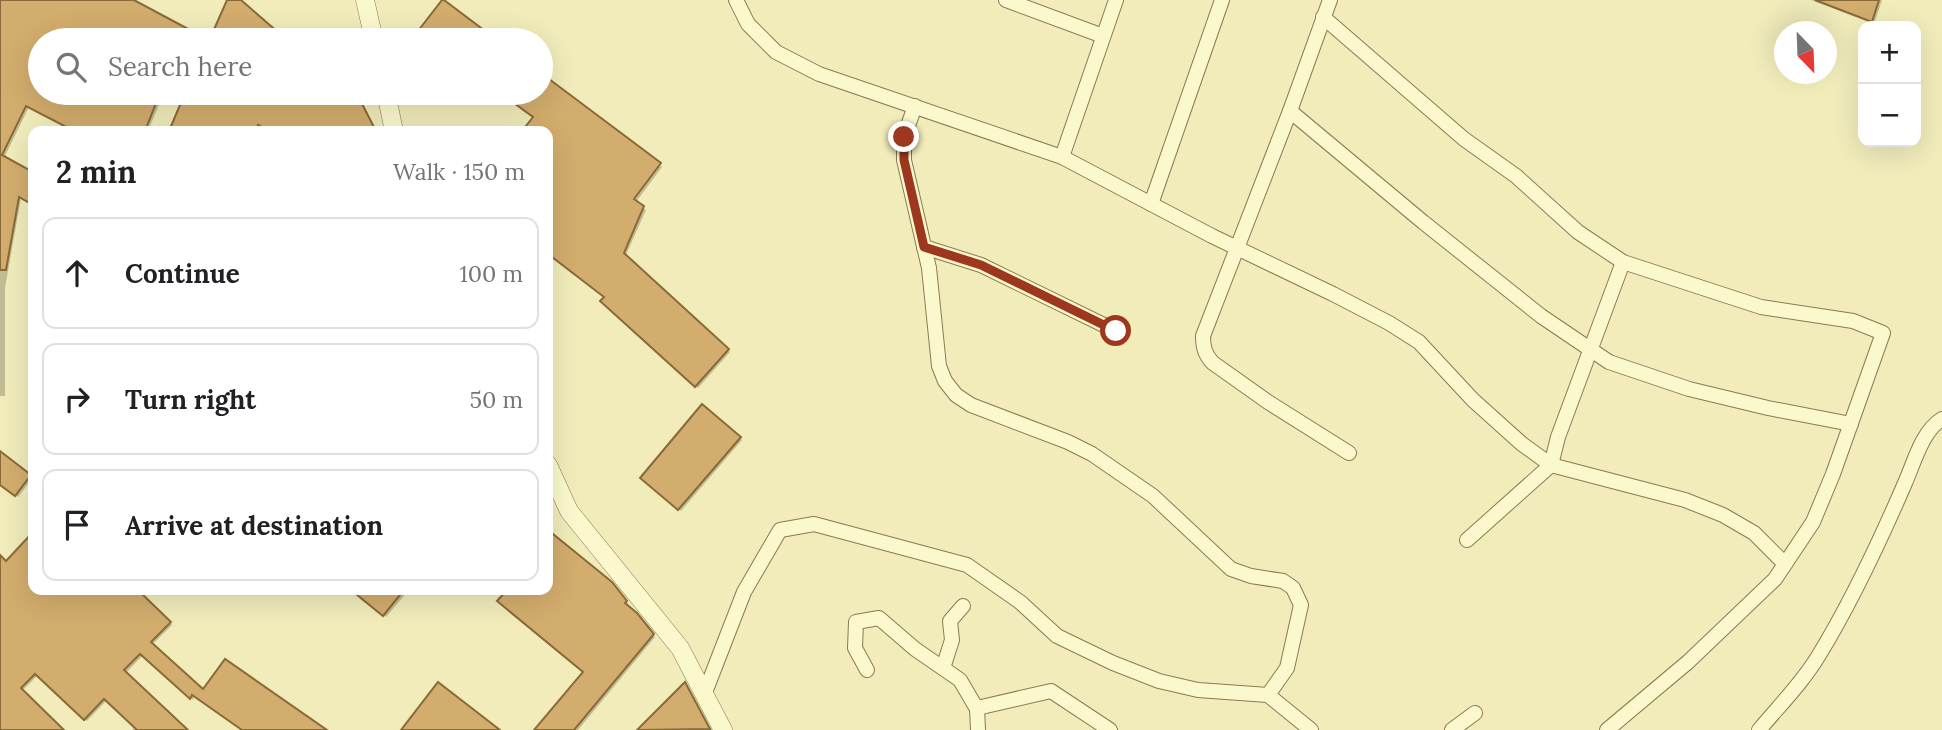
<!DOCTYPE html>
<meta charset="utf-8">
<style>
body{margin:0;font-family:Lora,serif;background:#f2f2f2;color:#202124}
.controls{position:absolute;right:21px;top:21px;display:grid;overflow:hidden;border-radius:14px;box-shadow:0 7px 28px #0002}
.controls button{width:63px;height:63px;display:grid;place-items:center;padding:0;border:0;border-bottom:2px solid #e0e0e0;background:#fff;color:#202124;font:35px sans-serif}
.compass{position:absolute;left:1774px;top:21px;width:63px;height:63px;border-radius:50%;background:#fff;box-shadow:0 7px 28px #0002;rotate:157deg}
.stop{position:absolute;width:21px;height:21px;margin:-16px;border:5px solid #9d381e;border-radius:50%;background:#fff}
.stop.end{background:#9d381e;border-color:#fff;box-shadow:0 2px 7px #0008}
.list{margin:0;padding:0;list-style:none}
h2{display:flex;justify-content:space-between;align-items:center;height:91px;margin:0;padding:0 28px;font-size:30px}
h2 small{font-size:23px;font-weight:400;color:#757577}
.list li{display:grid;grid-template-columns:46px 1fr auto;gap:21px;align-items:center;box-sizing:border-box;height:112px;margin:0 14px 14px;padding:0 14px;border:2px solid #e0e0e0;border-radius:14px}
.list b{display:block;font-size:26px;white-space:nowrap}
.list em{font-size:23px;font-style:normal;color:#757577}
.icon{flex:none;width:38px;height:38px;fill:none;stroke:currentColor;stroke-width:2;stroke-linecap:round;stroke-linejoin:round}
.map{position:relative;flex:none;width:1942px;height:730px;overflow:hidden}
.search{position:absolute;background:#fff;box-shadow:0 7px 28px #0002;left:28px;top:28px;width:525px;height:77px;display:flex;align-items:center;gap:18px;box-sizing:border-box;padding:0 24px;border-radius:38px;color:#757577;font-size:26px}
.panel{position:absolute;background:#fff;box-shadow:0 7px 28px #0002;left:28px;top:126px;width:525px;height:469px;border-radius:14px}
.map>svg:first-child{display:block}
.shadow{fill:#0003}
.building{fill:#d3ad6d;stroke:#8a6a37;stroke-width:2}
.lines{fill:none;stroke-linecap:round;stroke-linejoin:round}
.minor-casing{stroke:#897b53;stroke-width:16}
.tertiary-casing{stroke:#897b53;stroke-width:19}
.minor{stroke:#fcf8ce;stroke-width:14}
.tertiary{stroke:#fcf8ce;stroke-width:18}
.route{stroke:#9d381e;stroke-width:9}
</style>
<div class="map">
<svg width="1942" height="730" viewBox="0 0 1942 730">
<rect width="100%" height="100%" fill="#f1ecba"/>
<g class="shadow">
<polygon points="26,0 130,0 191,34 188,40 40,40 40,93 164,93 148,131 75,131 29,107 4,158 33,174 33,204 21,198 5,288 5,396 0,396 0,48"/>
<polygon points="1811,0 1882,0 1874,24"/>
<polygon points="541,75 662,167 636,202 646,210 625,257 730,352 698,388 605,303 606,297 548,253 548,131 525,131 535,118 502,93 541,93"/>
<polygon points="187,93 272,93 286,98 280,93 347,93 360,101 375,131 171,131"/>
<polygon points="703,407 742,440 681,511 642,478"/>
<polygon points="0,453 32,479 18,497 0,483"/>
<polygon points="33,534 33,590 135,590 172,625 152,645 204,692 324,730 243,730 194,696 193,700 143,655 125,674 185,730 132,730 136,727 107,700 87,721 38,675 22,691 61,730 0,730 0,558 6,563"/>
<polygon points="554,536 614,587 629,605 627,607 655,637 578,730 537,730 585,672 500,601 509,590 548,590 548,543"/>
<polygon points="353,590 409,590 386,617"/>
<polygon points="685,684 710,730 639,730"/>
</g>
<g class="building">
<polygon points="0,0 134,0 190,30 184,40 40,40 40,93 160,93 145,131 74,131 26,106 2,155 33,172 33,205 19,197 6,270 0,270"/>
<polygon points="227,0 241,0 287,40 219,40 212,34"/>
<polygon points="442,0 444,0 497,40 430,40 418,31"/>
<polygon points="1815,0 1879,0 1872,22"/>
<polygon points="541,73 661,163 634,199 644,206 624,253 729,349 695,387 600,301 604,297 548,254 548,131 522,131 533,117 500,93 541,93"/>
<polygon points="185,93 351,93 358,96 376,131 270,131 258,125 256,131 169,131"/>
<polygon points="702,404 741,437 678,510 640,478"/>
<polygon points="0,451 31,475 15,496 0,485"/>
<polygon points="33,532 33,590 138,590 171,622 151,642 203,689 225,659 327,730 242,730 192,695 190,699 140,654 124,670 188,730 137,730 104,699 84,720 35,674 21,688 64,730 0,730 0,555 6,561"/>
<polygon points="553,534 612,582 627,601 625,603 637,613 654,634 574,730 534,730 583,672 497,601 507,590 548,590 548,541"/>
<polygon points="351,590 404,590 383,616"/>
<polygon points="438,682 500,730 401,730"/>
<polygon points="685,682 710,729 637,730"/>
</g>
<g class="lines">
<defs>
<g id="minor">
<polyline points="736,0 748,24 776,52 819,74 1062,157 1212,236 1333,294 1389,323 1419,342 1473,400 1522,444 1551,465 1685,500 1723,515 1754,533 1785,564"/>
<polyline points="1006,0 1103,36"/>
<path d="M 1330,0 L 1290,111 L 1203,336 C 1203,347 1205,355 1213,363 L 1268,402 L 1349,453"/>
<polyline points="1323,17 1464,139 1516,176 1578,232 1623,262 1761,307 1853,321 1883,333 1833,474 1813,522 1775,579 1688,662 1607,730"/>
<polyline points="915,106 904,137 904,160 929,268 939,366 945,381 956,395 971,405 1068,442 1092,454 1153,496 1231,569 1251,576 1283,581 1293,588 1301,605 1287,668 1268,695"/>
<polyline points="1290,111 1423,222 1541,316 1609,362 1689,389 1768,408 1851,424"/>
<polyline points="1062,157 1116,0"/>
<polyline points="1151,204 1222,0"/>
<polyline points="924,247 981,265 1116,331"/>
<polyline points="1467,540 1551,465 1558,437 1623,262"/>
<polyline points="943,668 952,640 950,621 963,606"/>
<polyline points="867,670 855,648 856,622 879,618 915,649 960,680 977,709"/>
<polyline points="704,695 744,592 780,530 814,524 967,565 1020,602 1057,636 1113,663 1159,681 1198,690 1268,695 1311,730"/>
<polyline points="978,730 977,708 1051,691 1110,730"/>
<polyline points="1452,730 1475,713"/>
<path d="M 1759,730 C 1779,706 1803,682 1819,655 C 1852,601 1880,541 1905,483 C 1914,463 1922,431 1942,419"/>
</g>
<g id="tertiary">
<polyline points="365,0 374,40"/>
<polyline points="386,93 394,131"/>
<polyline points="548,465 569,511 680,648 723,730"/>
</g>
</defs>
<use href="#minor" class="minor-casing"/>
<use href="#tertiary" class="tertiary-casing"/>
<use href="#minor" class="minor"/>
<use href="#tertiary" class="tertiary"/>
</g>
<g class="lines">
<polyline class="route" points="904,137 904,160 924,247 981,265 1116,331"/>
</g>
</svg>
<div class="controls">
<button>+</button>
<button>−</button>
</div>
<svg class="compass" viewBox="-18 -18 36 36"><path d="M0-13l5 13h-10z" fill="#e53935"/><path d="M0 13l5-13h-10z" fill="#757577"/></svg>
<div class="stop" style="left:1116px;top:331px"></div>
<div class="stop end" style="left:904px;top:137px"></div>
<div class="search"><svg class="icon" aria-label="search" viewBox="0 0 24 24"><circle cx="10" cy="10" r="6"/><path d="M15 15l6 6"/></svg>Search here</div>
<section class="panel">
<h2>2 min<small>Walk · 150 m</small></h2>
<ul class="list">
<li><svg class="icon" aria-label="ahead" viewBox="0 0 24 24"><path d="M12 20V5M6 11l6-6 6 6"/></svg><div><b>Continue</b></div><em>100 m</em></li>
<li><svg class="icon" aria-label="right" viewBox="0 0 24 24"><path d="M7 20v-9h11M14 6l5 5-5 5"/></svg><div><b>Turn right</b></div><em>50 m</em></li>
<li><svg class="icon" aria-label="arrive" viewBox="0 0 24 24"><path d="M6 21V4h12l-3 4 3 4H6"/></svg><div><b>Arrive at destination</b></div></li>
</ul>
</section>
</div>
